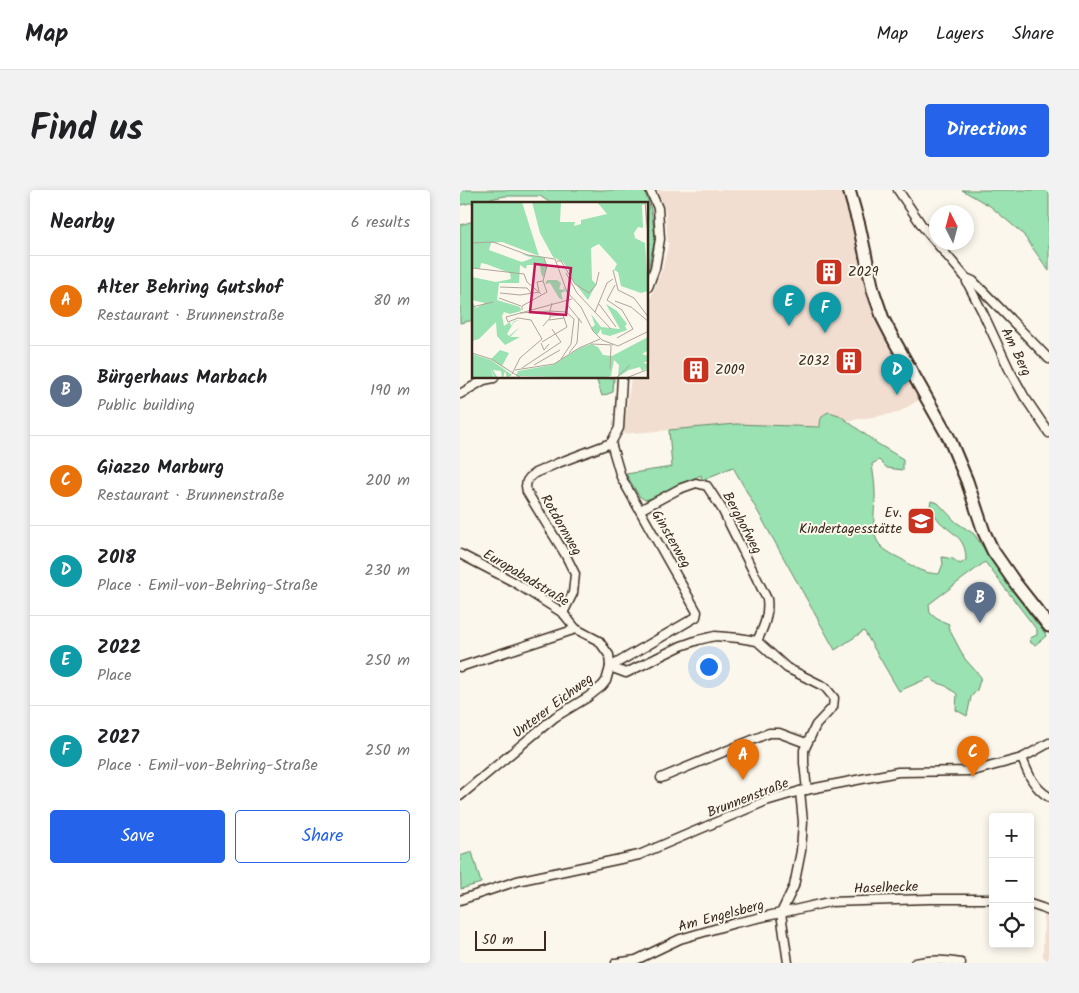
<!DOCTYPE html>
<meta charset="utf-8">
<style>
body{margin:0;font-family:Kalam,sans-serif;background:#f2f2f2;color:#202124}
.controls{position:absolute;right:15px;bottom:15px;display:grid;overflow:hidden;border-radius:5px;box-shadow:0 2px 8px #0003}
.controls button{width:45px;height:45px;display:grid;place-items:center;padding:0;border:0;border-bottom:1px solid #e0e0e0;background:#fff;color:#202124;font:25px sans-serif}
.compass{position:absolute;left:469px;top:15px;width:45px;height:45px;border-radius:50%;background:#fff;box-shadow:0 2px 8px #0003;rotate:354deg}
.scale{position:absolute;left:15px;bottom:12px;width:71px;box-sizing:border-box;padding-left:5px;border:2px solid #3b2a1e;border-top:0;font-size:14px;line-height:18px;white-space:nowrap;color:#3b2a1e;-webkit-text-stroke:4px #fbf7ec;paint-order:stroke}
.you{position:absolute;left:248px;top:476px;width:18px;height:18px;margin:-12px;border:4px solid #fff;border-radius:50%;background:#1a73e8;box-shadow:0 0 0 8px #1a73e833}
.badge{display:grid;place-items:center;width:32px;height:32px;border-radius:50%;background:#2563eb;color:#fff;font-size:16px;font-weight:700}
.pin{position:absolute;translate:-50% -41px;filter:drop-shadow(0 1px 2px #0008)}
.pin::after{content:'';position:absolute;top:26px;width:18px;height:15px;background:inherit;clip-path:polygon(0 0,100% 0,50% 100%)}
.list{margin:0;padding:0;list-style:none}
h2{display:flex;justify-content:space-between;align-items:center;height:65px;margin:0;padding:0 20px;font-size:21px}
h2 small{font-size:16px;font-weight:400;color:#757577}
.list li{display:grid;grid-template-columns:32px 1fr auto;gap:15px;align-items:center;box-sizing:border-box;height:90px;padding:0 20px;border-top:1px solid #e0e0e0}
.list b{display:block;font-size:19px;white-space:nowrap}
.list p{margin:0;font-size:16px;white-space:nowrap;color:#757577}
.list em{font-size:16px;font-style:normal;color:#757577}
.actions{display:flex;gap:10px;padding:15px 20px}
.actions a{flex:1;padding:11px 0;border:1px solid #2563eb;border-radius:5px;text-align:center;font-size:18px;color:#2563eb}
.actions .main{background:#2563eb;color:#fff}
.icon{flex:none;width:28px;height:28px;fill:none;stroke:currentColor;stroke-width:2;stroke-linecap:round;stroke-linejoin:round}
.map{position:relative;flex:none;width:589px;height:773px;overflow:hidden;border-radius:5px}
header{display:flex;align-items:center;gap:30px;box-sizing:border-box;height:70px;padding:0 25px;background:#fff;border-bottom:1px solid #e0e0e0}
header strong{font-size:24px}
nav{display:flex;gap:28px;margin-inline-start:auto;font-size:18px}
.intro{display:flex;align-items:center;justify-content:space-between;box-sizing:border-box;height:120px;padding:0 30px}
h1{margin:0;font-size:35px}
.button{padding:12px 22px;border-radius:5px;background:#2563eb;color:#fff;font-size:18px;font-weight:700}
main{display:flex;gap:30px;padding:0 30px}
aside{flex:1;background:#fff;border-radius:5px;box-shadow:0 2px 8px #0003}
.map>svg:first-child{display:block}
.built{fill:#f1ded0}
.green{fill:#9ae2b1;stroke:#6a8668}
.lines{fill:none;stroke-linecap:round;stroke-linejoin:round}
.street-casing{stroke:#3b2a1e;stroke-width:11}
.secondary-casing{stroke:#3b2a1e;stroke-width:15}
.street{stroke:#fbf7ec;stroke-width:8}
.secondary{stroke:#fbf7ec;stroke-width:11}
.labels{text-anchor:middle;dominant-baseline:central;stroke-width:4;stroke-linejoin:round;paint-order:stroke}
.poi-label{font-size:14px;fill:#3b2a1e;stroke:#fbf7ec;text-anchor:start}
.street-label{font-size:14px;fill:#3b2a1e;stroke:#fbf7ec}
.inset-road{fill:none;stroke:#aea59a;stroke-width:1}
.view{fill:#c2185b;fill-opacity:0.15;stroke:#c2185b;stroke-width:2.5}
.inset-edge{fill:none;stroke:#3b2a1e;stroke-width:2.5}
</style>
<header>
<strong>Map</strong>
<nav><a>Map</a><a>Layers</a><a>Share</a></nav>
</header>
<div class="intro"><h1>Find us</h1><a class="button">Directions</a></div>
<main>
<aside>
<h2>Nearby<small>6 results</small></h2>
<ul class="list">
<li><span class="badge" style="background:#e8710a">A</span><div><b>Alter Behring Gutshof</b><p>Restaurant · Brunnenstraße</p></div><em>80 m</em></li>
<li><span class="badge" style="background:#5c6f8a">B</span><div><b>Bürgerhaus Marbach</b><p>Public building</p></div><em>190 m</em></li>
<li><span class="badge" style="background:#e8710a">C</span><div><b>Giazzo Marburg</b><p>Restaurant · Brunnenstraße</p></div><em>200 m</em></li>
<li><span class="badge" style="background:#0f9aa8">D</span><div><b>Z018</b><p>Place · Emil-von-Behring-Straße</p></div><em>230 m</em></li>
<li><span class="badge" style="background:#0f9aa8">E</span><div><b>Z022</b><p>Place</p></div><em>250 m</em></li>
<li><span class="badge" style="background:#0f9aa8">F</span><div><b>Z027</b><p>Place · Emil-von-Behring-Straße</p></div><em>250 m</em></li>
</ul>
<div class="actions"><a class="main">Save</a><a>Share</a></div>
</aside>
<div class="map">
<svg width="589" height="773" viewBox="0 0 589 773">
<rect width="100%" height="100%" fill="#fbf7ec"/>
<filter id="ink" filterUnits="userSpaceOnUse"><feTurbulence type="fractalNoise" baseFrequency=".02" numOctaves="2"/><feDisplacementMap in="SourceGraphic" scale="10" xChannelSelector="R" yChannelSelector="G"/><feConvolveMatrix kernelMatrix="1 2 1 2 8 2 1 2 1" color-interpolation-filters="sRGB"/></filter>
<g filter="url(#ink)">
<g class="built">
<polygon points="197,0 382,0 400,69 410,115 414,128 459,210 437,223 349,237 276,234 163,244 171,188 188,188 188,114 203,77 208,55 205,19"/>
<polygon points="584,722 589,724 589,772 583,766"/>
</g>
<g class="green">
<polygon points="0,0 184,0 191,19 195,47 188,80 188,14 92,14 80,6 45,6 0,15"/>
<polygon points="502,0 589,0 589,81 562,43 530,16"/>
<polygon points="14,31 14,130 0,133 0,35"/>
<polygon points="136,188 154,188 153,202 142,206"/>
<path d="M 369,222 L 379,225 L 418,254 L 443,269 L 443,280 L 427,278 L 419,270 L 412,274 C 413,283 415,293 415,302 C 416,317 409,342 420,355 C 426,362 436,366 443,370 C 456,379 463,383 479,384 L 483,374 L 482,367 L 493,369 L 500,374 L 506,370 C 506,348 494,345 480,332 C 476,328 473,320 470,315 L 471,311 L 478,313 L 496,332 L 514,344 L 574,430 L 585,443 L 586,446 L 575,455 L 571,453 L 570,448 L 577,445 L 577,440 L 525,372 L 469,414 L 470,423 L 477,429 L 489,434 L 488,437 L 505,469 L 521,487 L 517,500 L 511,507 L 507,526 L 496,520 L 497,504 L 486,496 L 473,491 L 471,487 L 439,501 L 404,441 L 375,460 L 273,277 L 242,290 L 241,285 L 199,306 L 185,310 L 179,306 L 166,284 L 212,277 L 209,240 L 276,234 L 360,237 C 360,229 361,225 369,222 Z"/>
<polygon points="12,662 21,693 1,699 0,666"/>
</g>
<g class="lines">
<defs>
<g id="street">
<polyline points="438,0 463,37 506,88 513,91 522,100 589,169"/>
<polyline points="506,88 507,92 523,123 549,179 564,206 589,243"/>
<polyline points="188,97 195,78 200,49 198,18 190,0"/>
<polyline points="0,204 24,190 34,188"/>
<path d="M 180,320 L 219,299 L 236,293 L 247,296 L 262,319 L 307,409 C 309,425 304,437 297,451"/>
<polyline points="0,364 54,392 103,423 116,439 139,451 149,465 150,477 146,491 142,496 128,507 95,527 0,606"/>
<polyline points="103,423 113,403 115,384 105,364 67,302 66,296 67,291 70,287 75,283 98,273 151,253"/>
<polyline points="0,477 116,439"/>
<polyline points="150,477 236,427 237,422 161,287 151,253 159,238 162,188"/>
<polyline points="150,477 166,483 221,456 238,450 255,446 279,448 297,451 327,478 365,497 374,508 373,517 356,535 344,560 344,573 347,600"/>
<path d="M 562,568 C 568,584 574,598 589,607"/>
<polyline points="201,588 309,543 319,543 346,553"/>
<polyline points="0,710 57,691 179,665 306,611 340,601 438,582 513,581 562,568 589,553"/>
<polyline points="570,714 582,718 589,721"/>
<polyline points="156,773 176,770 220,749 275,733 321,723 334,696 341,661 343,632 340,601"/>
<polyline points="328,773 321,723 369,712 469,709 533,709"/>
<path d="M 455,773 C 471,769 486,770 501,773"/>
</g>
<polyline id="secondary" points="389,0 399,35 413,100 423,129 435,152 489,248 507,291 524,342 533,361 556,394 589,436"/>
</defs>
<use href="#street" class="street-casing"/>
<use href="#secondary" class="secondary-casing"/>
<use href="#street" class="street"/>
<use href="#secondary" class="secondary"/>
</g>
</g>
<defs>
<symbol id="building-square" viewBox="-11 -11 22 22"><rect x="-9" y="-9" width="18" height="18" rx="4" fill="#c8321e" stroke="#fbf7ec"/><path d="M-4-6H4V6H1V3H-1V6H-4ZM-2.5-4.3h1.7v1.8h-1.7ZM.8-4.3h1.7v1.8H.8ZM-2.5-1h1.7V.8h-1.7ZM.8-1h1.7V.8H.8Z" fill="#fff"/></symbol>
<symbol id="school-square" viewBox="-11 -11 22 22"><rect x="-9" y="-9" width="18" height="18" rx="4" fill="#c8321e" stroke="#fbf7ec"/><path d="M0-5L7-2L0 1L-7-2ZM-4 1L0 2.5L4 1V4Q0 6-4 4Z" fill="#fff"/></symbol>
</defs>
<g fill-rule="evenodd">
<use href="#building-square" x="353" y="66" width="32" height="32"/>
<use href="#building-square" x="373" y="155" width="32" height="32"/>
<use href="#building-square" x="220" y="164" width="32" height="32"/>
<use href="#school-square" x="445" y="315" width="32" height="32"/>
</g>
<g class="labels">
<g class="poi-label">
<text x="388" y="82">Z029</text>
<text x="370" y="171" text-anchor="end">Z032</text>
<text x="255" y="180">Z009</text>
<text x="442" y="323" text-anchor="end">Ev.<tspan x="442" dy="16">Kindertagesstätte</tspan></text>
</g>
<g class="street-label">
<text transform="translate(556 162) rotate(64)">Am Berg</text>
<text transform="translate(282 333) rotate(62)">Berghofweg</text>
<text transform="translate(101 335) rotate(60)">Rotdornweg</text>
<text transform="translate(211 349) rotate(60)">Ginsterweg</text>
<text transform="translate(66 388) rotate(31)">Europabadstraße</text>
<text transform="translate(93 516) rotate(-37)">Unterer Eichweg</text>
<text transform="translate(288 608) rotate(-21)">Brunnenstraße</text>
<text transform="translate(426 698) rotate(-2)">Haselhecke</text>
<text transform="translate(261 726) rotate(-15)">Am Engelsberg</text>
</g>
</g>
<g transform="translate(12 12)">
<rect width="176" height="176" fill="#fbf7ec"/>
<path d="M 0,0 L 50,0 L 67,54 L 30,40 L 19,41 L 17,48 L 50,60 L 61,56 L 49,52 L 71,55 L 75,64 L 71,76 L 69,71 L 59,73 L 69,71 L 68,63 L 55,63 L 54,67 L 48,63 L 47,81 L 27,81 L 25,98 L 48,105 L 49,109 L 38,112 L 32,110 L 30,114 L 32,124 L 38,120 L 39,124 L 42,119 L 48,118 L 42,120 L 35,132 L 37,134 L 48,125 L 38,135 L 48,135 L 33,143 L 25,134 L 24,120 L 7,137 L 0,139 L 0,99 L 4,106 L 13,101 L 0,98 L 0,75 L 24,80 L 39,77 L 38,71 L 14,62 L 9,61 L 8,67 L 0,66 ZM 60,0 L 89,0 L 88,20 L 103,20 L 102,24 L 109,22 L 109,18 L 135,12 L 125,0 L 174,0 L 174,30 L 173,2 L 170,3 L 171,26 L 166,25 L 162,31 L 163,36 L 173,41 L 176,89 L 169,91 L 149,84 L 146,70 L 142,68 L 145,62 L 127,42 L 119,46 L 120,78 L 124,82 L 116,98 L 99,76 L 100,73 L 91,60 L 81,55 L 68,31 ZM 75,78 L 85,78 L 89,81 L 87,87 L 92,88 L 91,84 L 96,93 L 93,89 L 89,91 L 91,98 L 87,96 L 78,81 L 73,82 ZM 134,102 L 145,109 L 155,122 L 153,124 L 155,128 L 138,134 L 130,132 L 129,127 L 125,133 L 119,126 L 123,123 L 119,112 L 129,125 L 148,127 ZM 176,135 L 175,149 L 170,152 L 176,154 L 176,159 L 171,161 L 176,162 L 176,166 L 170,169 L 168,165 L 157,168 L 146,175 L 147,163 L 142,158 L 139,174 L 132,176 L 44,174 L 46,169 L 80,163 L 108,146 L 119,142 L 126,145 L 131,153 L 140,154 ZM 28,148 L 37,151 L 30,164 L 36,169 L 19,157 ZM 0,152 L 19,158 L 40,173 L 35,176 L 33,169 L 31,176 L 30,176 L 29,169 L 21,168 L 26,176 L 23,176 L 18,166 L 22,176 L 0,176 Z" fill="#9ae2b1"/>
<path class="inset-road" d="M 173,0 L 177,44M 0,41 L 21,40 L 56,53 L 83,57 L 95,90 L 109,105 L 121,129 L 130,138 L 146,144 L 177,129M 85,59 L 89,59 L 103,82 L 117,91 L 124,83 L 127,70M 0,66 L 52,72 L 55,80 L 69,92M 141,68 L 146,88 L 162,96 L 177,116M 94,71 L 105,91 L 139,127M 143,83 L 135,98 L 150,108 L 161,127 L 145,136M 28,85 L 55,86 L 60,92M 67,89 L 65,80 L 71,79M 28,91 L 48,93 L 68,90M 27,96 L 49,104M 143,99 L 159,105 L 177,120M 94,101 L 110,121M 127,102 L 144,125M 0,105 L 21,100M 50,108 L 50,104 L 75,90 L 71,79 L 75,64 L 72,56M 123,110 L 135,81 L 141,77M 48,111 L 78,109 L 80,101M 77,118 L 92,116M 71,124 L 78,116 L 78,109 L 94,110 L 102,117 L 99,142 L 89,157M 70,140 L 95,125 L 91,113 L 78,114M 69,141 L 72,148 L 77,142M 119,142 L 141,143M 0,151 L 19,157 L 49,176M 97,151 L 105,141 L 107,116M 62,163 L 88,148M 50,166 L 89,140 L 80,127M 138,167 L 139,144M 43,168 L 82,162 L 107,146 L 128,137M 40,172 L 48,156 L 70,137 L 59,118 L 46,116 L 36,120 L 34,115 L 100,97M 145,175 L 158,163M 154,176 L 177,167"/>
<path class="view" d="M 63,62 L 99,66 L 94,113 L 58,110 Z"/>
<rect width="176" height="176" class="inset-edge"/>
</g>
</svg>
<div class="controls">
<button>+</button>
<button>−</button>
<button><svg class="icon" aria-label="locate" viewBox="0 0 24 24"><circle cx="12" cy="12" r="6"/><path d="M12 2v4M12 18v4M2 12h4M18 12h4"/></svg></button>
</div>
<svg class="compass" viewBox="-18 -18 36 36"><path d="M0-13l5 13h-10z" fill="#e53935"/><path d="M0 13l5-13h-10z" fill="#757577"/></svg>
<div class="scale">50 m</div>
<div class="you"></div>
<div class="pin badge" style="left:283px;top:590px;background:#e8710a">A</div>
<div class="pin badge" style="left:520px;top:433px;background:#5c6f8a">B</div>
<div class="pin badge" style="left:513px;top:587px;background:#e8710a">C</div>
<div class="pin badge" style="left:437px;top:205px;background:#0f9aa8">D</div>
<div class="pin badge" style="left:329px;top:136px;background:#0f9aa8">E</div>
<div class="pin badge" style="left:365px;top:143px;background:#0f9aa8">F</div>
</div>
</main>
